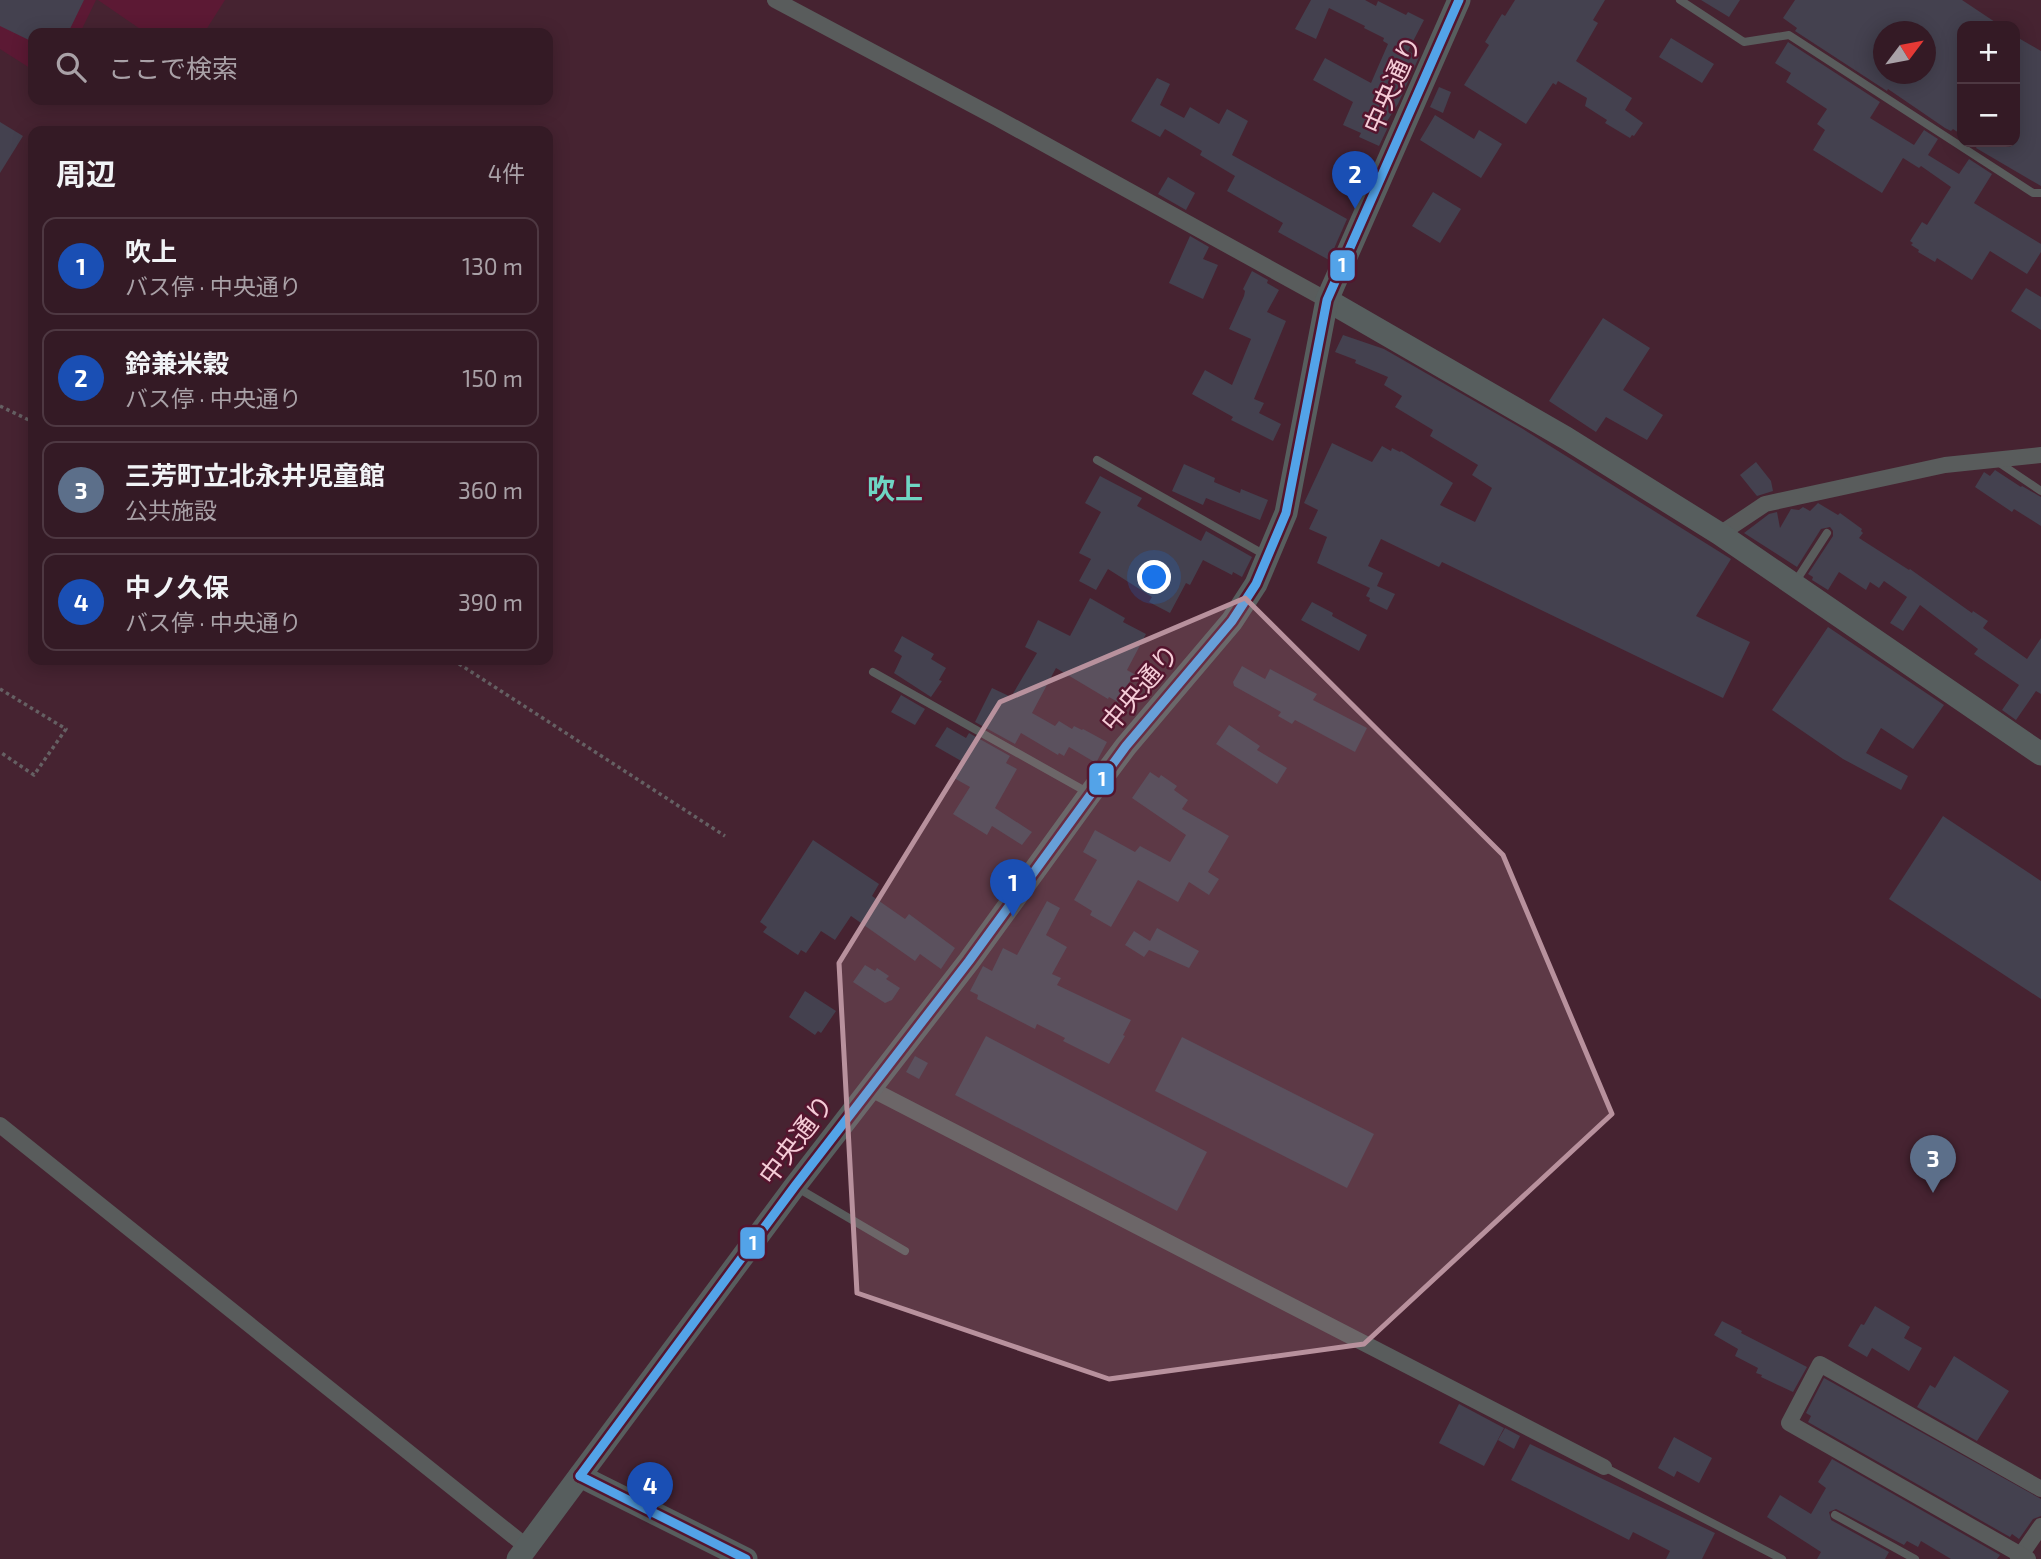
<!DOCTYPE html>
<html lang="ja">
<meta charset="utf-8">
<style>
body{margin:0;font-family:"Exo 2","Noto Sans JP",sans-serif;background:#3c232d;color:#f1f3f6}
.controls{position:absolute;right:21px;top:21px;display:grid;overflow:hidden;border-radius:14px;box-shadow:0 4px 18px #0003}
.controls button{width:63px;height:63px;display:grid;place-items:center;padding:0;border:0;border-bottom:2px solid #4e3842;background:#341a25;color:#f1f3f6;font:35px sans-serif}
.compass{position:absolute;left:1873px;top:21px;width:63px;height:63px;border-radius:50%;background:#341a25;box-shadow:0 4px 18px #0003;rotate:58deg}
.you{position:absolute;left:1155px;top:578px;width:24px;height:24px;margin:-18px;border:5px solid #fff;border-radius:50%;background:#1a73e8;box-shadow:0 0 0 10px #1a73e833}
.badge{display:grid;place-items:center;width:46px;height:46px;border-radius:50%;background:#0b8043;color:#fff;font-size:23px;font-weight:700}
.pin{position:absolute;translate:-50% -58px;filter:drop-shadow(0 2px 4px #0008)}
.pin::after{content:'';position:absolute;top:37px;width:24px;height:21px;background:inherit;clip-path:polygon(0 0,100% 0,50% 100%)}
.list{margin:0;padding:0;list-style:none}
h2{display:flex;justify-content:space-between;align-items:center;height:91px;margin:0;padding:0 28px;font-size:30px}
h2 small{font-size:23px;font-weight:400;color:#a9a1a7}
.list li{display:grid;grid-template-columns:46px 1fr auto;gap:21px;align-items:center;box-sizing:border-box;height:98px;margin:0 14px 14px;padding:0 14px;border:2px solid #4e3842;border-radius:14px}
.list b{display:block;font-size:26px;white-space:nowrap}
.list p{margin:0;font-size:23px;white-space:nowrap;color:#a9a1a7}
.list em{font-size:23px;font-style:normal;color:#a9a1a7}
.icon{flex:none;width:38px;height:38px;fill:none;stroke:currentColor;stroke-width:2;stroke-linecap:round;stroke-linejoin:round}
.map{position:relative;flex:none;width:2041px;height:1559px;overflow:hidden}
.search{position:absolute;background:#341a25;box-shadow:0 4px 18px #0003;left:28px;top:28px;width:525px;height:77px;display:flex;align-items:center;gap:18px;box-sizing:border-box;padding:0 24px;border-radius:14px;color:#a9a1a7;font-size:26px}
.panel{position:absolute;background:#341a25;box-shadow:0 4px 18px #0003;left:28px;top:126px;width:525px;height:539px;border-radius:14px}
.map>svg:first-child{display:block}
.built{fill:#5c1934}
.building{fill:#44414f;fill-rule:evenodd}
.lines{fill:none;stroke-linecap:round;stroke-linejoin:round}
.path{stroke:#656063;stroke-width:3.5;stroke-dasharray:3.5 3.5;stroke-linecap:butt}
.lane{stroke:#595c5c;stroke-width:8}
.street{stroke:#595c5c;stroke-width:16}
.secondary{stroke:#575e5e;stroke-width:23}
.bus-1-casing{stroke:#54152e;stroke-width:14}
.bus-1{stroke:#53a3e8;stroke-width:9}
.marked{fill:#b8919d;fill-opacity:0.2;stroke:#b8919d;stroke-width:5;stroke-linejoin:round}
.labels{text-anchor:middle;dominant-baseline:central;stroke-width:5;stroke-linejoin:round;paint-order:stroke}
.street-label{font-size:26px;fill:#f5ccd7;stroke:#54152e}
.neighbourhood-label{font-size:28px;font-weight:bold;fill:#6fd5c3;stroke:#54152e}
.line-badge{stroke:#54152e;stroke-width:2.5}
.badge-label{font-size:19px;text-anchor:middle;font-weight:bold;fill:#fff}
</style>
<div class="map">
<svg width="2041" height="1559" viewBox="0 0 2041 1559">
<rect width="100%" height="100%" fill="#462331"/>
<g class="built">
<polygon points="0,0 96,0 80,33 33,33 33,70 0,49"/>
<polygon points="98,0 225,0 204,33 146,33"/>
</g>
<g class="building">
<polygon points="0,0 84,0 68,33 33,33 33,42 0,26"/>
<polygon points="1311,0 1365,0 1376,6 1378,1 1406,15 1408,12 1424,20 1408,51 1419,57 1398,104 1384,126 1388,127 1379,146 1359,137 1361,133 1343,125 1353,102 1313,80 1325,58 1371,83 1388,44 1383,41 1384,38 1364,28 1365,26 1329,8 1316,39 1295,29"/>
<polygon points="1515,0 1605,0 1593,20 1598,23 1576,61 1632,98 1625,110 1643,123 1634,136 1632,135 1630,138 1605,123 1607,120 1585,106 1587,98 1558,81 1556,85 1553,83 1526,124 1464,85 1489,45 1485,42 1502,14 1505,16"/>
<polygon points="1701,0 1740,0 1729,17"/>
<path d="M 1795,0 L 1962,0 L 2001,26 L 1962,26 L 1962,135 L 1953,129 L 1951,131 L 1945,128 L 1888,89 L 1887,91 L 1795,31 L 1797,28 L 1783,18 ZM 1884,32 L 1926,32 L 1926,74 L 1884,74 Z"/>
<polygon points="2015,36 2041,51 2041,186 1976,148 1979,142 2015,142"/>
<polygon points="1671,38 1714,64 1702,83 1659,57"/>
<polygon points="1788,42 1880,102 1870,118 1914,145 1924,130 1938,139 1928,155 1959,174 1969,159 1992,174 1974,203 2041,244 2041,252 2027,274 1990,251 1972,280 1937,258 1935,262 1918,252 1919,250 1911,245 1913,243 1910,241 1922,222 1927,225 1951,187 1921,166 1919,168 1903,158 1882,193 1813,150 1825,130 1817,124 1827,109 1786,82 1791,73 1775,63"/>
<polygon points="1157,78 1170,84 1160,105 1184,118 1190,107 1219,124 1227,109 1248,121 1232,155 1347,219 1329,260 1278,232 1283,223 1227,191 1235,176 1200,155 1202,151 1165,129 1160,137 1131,121"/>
<polygon points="1439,87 1451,92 1443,113 1430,107"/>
<polygon points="1435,115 1474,139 1479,130 1502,144 1481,178 1420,140"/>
<polygon points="0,122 23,136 0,173"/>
<polygon points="1168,177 1195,193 1186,210 1158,194"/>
<polygon points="1433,192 1461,209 1440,243 1412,226"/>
<polygon points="1190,236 1209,247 1203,259 1218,265 1203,299 1169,283"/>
<polygon points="1252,271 1268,280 1267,283 1279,290 1267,312 1286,321 1254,399 1264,403 1259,413 1281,424 1273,441 1231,420 1233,417 1192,394 1205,370 1232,385 1251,339 1229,329 1244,296 1245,291 1243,289"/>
<polygon points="2026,288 2041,297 2041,330 2011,311"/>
<polygon points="1603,318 1650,348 1623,390 1663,415 1647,440 1606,417 1596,432 1549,401"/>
<polygon points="1343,335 1384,349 1523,429 1731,559 1696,616 1750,642 1723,698 1442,562 1439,567 1381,539 1368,566 1383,573 1377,586 1395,594 1387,610 1369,601 1370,598 1366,596 1370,588 1317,563 1327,537 1309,529 1318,510 1304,503 1332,443 1372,462 1382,446 1391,451 1392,448 1400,452 1401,451 1453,483 1440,505 1475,522 1492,488 1472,475 1478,465 1430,436 1433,430 1395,407 1402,396 1384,385 1388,377 1355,363 1356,360 1335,352"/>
<polygon points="1756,462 1771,481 1773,491 1757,496 1740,475"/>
<polygon points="1184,464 1215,478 1214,482 1240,493 1241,489 1268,500 1260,520 1206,498 1203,505 1172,491"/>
<polygon points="1995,470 2021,487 2022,486 2041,497 2041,526 2014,509 2012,512 1975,487 1984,472 1990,476"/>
<polygon points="1100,476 1142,498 1137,506 1201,541 1206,531 1252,557 1242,577 1233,572 1232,575 1203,560 1190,585 1186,583 1170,613 1149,602 1152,597 1108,569 1096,590 1079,581 1091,559 1079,553 1101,512 1085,503"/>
<polygon points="1818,503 1838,515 1840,513 1862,529 1861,531 1863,533 1859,538 1909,570 1910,569 1972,613 1973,611 1988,621 1983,628 2027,659 2041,638 2041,694 2036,691 2016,720 2002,710 2019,685 1974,654 1978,649 1920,605 1903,631 1890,623 1907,597 1884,581 1879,588 1870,582 1866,590 1839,572 1828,590 1812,580 1813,577 1808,574 1833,536 1833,531 1830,527 1821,529 1797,567 1744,533 1769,514 1777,512 1780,528 1791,509 1799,510 1803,507 1810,511"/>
<polygon points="1090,598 1125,618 1123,622 1146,634 1127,670 1134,674 1118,702 1109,697 1108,699 1056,668 1032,713 1055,726 1059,721 1072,729 1074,726 1082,730 1083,729 1107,742 1096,763 1069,747 1064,756 1059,753 1058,755 1021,733 1015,744 975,722 992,688 1011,697 1037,653 1025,647 1038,620 1070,636"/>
<polygon points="1312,602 1333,613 1332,616 1367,635 1359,651 1301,620"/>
<polygon points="1828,627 1944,705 1913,749 1881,728 1866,753 1908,776 1901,790 1843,759 1772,710"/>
<polygon points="902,636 934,654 931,659 946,668 939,680 942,681 931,697 894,673 902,656 894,651"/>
<polygon points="1242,666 1265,679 1270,669 1317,694 1313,700 1367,728 1355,752 1295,720 1292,724 1278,716 1281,712 1234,686 1233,682"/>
<polygon points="901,695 925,709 915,725 891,712"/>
<polygon points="1229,725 1260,746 1257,750 1287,768 1277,784 1216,744"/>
<polygon points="947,727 966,738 969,733 1010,756 1006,763 1017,769 995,808 1032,832 1022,845 992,826 987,835 953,814 970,787 954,778 963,762 935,746"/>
<polygon points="1150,772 1159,778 1161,775 1177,786 1174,790 1188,800 1182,809 1229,836 1208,872 1219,879 1209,895 1189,882 1178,902 1138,880 1111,927 1090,915 1092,911 1074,900 1097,860 1083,852 1095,830 1135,852 1140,846 1170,862 1186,835 1132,798"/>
<polygon points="1943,816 2041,881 2041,999 1889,899"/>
<polygon points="813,840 879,884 872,896 905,919 909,914 955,948 941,969 920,954 915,961 851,916 835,940 821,931 806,953 801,950 798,955 763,932 767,927 760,922"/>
<polygon points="1047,901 1060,908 1046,935 1067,947 1052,974 1061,978 1057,985 1131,1020 1123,1035 1125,1036 1109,1064 1063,1041 1065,1038 1037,1024 1035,1029 977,999 978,995 970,991 983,966 992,971 1003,948 1017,955"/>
<polygon points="1157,928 1199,951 1189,968 1149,950 1144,957 1125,945 1134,931 1150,941"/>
<polygon points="865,965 875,971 877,968 889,976 886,979 900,988 892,1000 885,1003 853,982"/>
<polygon points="805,991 836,1011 821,1033 818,1031 815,1035 789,1017"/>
<polygon points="986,1036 1207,1152 1177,1211 955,1095"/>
<polygon points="1182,1037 1374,1134 1347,1188 1155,1091"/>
<polygon points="915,1056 928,1063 919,1079 906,1072"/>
<polygon points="1875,1306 1910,1327 1904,1338 1922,1348 1909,1371 1872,1348 1867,1357 1848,1346 1861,1324 1864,1325"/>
<polygon points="1722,1321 1742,1331 1741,1333 1807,1367 1793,1392 1761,1377 1762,1375 1756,1373 1758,1368 1735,1356 1738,1349 1714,1335"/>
<polygon points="1954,1356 2009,1391 1977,1441 1917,1407 1930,1385 1935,1388"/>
<polygon points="1824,1378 2041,1499 2041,1516 2033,1519 2019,1539 2012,1534 2010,1537 1808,1422 1811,1416 1806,1413"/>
<polygon points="1459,1404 1504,1428 1484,1466 1439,1443"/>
<polygon points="1505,1428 1520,1436 1514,1449 1498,1440"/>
<polygon points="1674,1437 1712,1458 1699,1483 1677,1471 1674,1477 1658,1468"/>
<polygon points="1530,1444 1715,1533 1702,1559 1666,1559 1670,1551 1633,1532 1629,1540 1511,1480"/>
<polygon points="1832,1459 2000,1555 1997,1559 1951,1559 1921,1541 1918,1547 1907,1541 1904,1545 1836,1509 1829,1512 1831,1520 1889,1552 1885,1559 1817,1559 1821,1552 1767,1517 1780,1495 1811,1514 1826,1488 1818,1482"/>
</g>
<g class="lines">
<g class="path">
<polyline points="0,406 33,422"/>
<polyline points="453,660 725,836"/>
<polyline points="0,689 66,729 34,775 0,752"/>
</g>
<g class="lane">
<polyline points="1680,0 1744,42 1789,35 2033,193 2041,193"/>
<polyline points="1097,460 1265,555"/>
<polyline points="1998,462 2041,491"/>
<polyline points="1794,584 1827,533"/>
<polyline points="873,672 1087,792"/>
<polyline points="796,1187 905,1251"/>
<polyline points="1604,1467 1782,1559"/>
<polyline points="1835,1515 1915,1559"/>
</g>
<g class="street">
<polyline points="775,0 997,118 1327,300"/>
<polyline points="1720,534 1765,504 1945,465 2041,455"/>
<polyline points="869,1088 1604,1467"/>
<polyline points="0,1125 527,1547"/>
<polyline points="2018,1559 2041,1526"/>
<polyline points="2028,1559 1789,1423 1820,1364 2041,1489"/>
</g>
<g class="secondary">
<polyline points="1327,300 1566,438 1720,534 2041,754"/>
<polyline points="580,1476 746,1559"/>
<polyline points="518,1559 795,1186 969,961 1090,794 1126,746 1232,621 1256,584 1286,513 1327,300 1459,0"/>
</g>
<defs>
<g id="bus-1">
<polyline points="580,1476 795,1186 969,961 1126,746 1232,621 1256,584 1286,513 1327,300 1459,0"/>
<polyline points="580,1476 746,1559"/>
</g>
</defs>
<use href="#bus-1" class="bus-1-casing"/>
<use href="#bus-1" class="bus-1"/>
</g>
<path class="marked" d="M 1245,598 L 1503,855 L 1612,1114 L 1364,1344 L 1109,1379 L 857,1293 L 839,963 L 1000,702 Z"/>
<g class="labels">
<g class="street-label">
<text transform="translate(1391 84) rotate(-66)">中央通り</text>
<text transform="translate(1139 687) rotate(-50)">中央通り</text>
<text transform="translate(795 1139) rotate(-53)">中央通り</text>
</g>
<g class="neighbourhood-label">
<text x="895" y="488">吹上</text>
</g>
</g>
<g class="line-badge">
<rect x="1329" y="249" width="27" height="33" rx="7" fill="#53a3e8"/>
<rect x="1088" y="762" width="27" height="34" rx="7" fill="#53a3e8"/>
<rect x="739" y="1226" width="27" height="34" rx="7" fill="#53a3e8"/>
</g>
<g class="badge-label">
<text x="1342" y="272">1</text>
<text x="1102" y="786">1</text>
<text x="753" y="1250">1</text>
</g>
</svg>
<div class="controls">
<button>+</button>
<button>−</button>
</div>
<svg class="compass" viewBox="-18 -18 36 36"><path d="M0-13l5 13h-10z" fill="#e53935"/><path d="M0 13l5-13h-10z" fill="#a9a1a7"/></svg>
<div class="you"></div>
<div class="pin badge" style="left:1013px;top:917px;background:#1a4fb4">1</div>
<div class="pin badge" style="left:1355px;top:209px;background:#1a4fb4">2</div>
<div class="pin badge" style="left:1933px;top:1193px;background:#5c6f8a">3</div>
<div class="pin badge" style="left:650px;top:1520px;background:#1a4fb4">4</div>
<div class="search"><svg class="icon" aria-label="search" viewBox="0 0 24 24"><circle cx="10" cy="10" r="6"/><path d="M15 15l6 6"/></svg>ここで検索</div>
<section class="panel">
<h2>周辺<small>4件</small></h2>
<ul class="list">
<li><span class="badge" style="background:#1a4fb4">1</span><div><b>吹上</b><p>バス停 · 中央通り</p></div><em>130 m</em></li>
<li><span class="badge" style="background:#1a4fb4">2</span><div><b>鈴兼米穀</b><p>バス停 · 中央通り</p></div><em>150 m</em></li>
<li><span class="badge" style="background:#5c6f8a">3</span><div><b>三芳町立北永井児童館</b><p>公共施設</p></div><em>360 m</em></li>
<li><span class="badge" style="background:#1a4fb4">4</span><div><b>中ノ久保</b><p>バス停 · 中央通り</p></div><em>390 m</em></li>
</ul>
</section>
</div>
